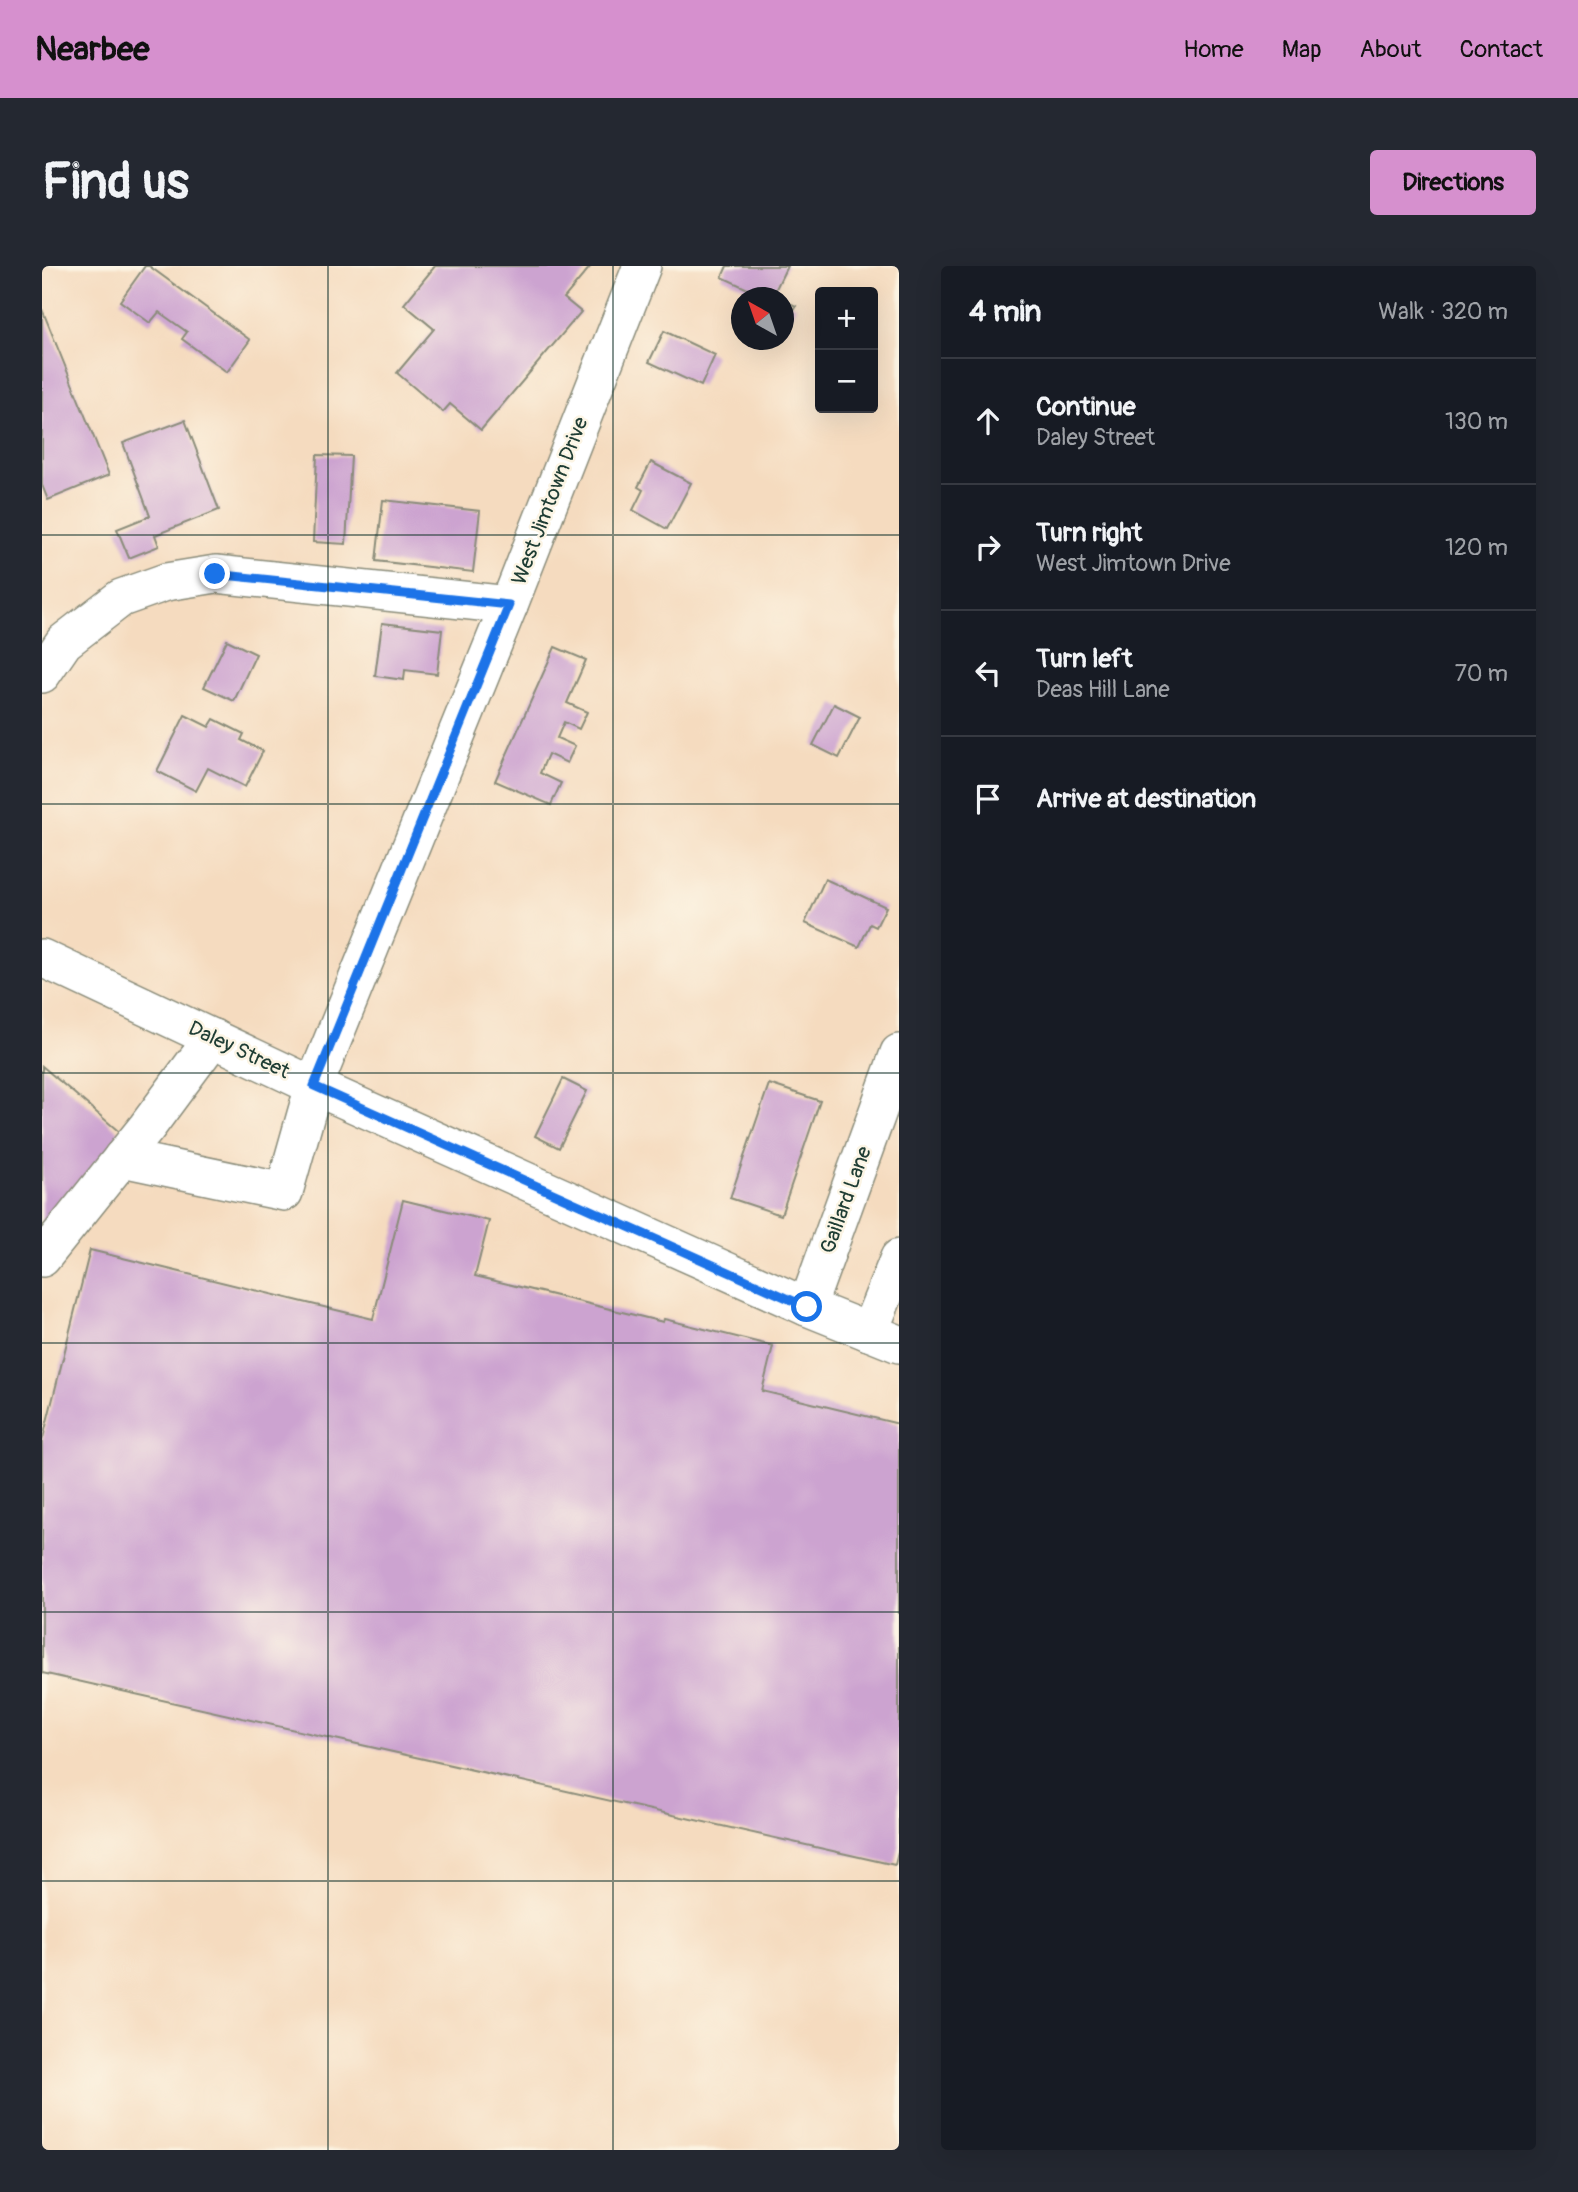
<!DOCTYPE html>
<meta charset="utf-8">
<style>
body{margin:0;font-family:Pangolin,sans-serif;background:#242831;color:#f1f3f6}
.controls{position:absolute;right:21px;top:21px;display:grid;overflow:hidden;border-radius:7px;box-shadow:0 7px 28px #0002}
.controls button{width:63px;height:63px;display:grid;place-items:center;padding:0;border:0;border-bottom:2px solid #363941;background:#171b24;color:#f1f3f6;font:35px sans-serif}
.compass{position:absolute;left:689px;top:21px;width:63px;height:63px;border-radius:50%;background:#171b24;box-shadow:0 7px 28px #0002;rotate:320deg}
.stop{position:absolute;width:21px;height:21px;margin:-16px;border:5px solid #1a73e8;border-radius:50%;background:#fff}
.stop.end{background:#1a73e8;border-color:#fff;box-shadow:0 2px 7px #0008}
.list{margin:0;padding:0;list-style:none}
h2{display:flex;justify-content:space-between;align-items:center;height:91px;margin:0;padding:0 28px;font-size:30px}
h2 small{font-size:23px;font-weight:400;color:#9ea1a6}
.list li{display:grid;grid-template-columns:46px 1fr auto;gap:21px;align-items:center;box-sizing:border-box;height:126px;padding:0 28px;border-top:2px solid #363941}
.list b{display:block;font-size:26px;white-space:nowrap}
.list p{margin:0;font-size:23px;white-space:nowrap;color:#9ea1a6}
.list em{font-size:23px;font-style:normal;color:#9ea1a6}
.icon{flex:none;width:38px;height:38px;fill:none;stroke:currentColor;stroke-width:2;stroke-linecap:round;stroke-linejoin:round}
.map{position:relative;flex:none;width:857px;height:1884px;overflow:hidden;border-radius:7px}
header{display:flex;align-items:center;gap:42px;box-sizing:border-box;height:98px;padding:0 35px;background:#d690ce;color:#111}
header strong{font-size:33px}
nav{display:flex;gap:38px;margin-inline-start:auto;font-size:24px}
.intro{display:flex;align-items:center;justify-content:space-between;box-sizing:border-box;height:168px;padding:0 42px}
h1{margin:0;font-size:49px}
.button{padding:18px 32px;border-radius:7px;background:#d690ce;color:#111;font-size:24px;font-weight:700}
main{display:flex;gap:42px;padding:0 42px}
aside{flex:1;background:#171b24;border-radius:7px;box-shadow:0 7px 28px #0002}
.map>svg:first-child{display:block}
.building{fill:#cca3d0}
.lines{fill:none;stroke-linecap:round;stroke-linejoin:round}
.minor-casing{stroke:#8a8c7a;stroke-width:40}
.minor{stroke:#fff;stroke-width:37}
.route{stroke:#1a73e8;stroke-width:9}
.grid{fill:none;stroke:#1f3d34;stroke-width:2;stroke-opacity:0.55}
.labels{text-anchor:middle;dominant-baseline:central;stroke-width:5;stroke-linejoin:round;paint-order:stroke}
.street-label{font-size:21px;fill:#1f3d34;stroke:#fcf5e5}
</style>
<header>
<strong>Nearbee</strong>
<nav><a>Home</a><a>Map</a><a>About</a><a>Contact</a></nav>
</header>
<div class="intro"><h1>Find us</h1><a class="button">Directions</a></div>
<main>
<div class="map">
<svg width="857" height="1884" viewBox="0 0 857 1884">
<rect width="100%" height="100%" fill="#fcf5e5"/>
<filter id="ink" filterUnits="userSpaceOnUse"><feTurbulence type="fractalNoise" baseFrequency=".0143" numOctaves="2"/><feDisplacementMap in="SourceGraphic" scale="14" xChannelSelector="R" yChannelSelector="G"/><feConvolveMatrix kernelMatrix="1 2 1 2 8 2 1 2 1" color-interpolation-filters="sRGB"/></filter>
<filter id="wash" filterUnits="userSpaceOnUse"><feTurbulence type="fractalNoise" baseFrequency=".00686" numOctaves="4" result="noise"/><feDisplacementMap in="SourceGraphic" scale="28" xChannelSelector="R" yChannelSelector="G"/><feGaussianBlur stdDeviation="1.57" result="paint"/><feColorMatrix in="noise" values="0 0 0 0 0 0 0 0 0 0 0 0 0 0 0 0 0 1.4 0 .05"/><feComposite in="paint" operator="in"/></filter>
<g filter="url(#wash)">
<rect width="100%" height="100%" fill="#f5dbbf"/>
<g id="blocks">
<g class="building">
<polygon points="103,0 107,0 208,74 185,106 140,73 145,66 117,46 108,57 78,35"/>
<polygon points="393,0 549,0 522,32 539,46 439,164 408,138 401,146 355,107 392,63 362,38"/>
<polygon points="685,0 745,0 731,29 736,32 720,32 721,30 680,11"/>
<polygon points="741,34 754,40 741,67"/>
<polygon points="0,43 67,209 6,234 0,219"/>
<polygon points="622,65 673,89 659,120 607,96"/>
<polygon points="143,154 177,244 113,269 117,280 87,292 75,263 108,250 81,177"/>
<polygon points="275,189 309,190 304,278 271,276"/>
<polygon points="609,196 649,217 625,263 591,244 601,224 596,221"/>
<polygon points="341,234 438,245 431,306 334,295"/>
<polygon points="340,357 400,364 395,408 363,404 362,414 333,410"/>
<polygon points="185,374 214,388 192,435 162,421"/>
<polygon points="513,381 544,394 525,437 545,446 537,463 522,456 515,472 533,480 525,497 506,488 498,507 519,517 509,539 453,515"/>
<polygon points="792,438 818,451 797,492 771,479"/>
<polygon points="143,449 167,461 172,453 202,468 199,474 221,485 203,521 166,502 154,525 115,505"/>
<polygon points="783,613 844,641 834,661 828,658 817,681 763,657"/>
<polygon points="0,800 81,869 0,962"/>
<polygon points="521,813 545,825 517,882 493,870"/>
<polygon points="727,818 778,835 739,949 688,932"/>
<polygon points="361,934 447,955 433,1010 621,1056 622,1053 731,1080 720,1125 857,1158 857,1582 853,1599 0,1407 0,1176 48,984 331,1053"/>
</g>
</g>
</g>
<g filter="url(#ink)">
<use href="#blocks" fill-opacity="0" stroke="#8a8c7a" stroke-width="2"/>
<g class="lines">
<defs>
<g id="minor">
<polyline points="0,408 22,376 79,332 124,316 174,308 467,339"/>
<polyline points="0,692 272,820 765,1041 857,1078"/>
<polyline points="80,892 242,926 272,820 467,339 600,0"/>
<polyline points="0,992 105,861 171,772"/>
<polyline points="765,1041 857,787"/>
<polyline points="827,1066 857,992"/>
</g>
</defs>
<use href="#minor" class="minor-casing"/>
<use href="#minor" class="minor"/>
</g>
</g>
<g class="lines" filter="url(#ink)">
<polyline class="route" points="173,308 467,339 272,820 765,1041"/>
</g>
<path class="grid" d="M 286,0 L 286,1884M 571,0 L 571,1884M 0,269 L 857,269M 0,538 L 857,538M 0,807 L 857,807M 0,1077 L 857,1077M 0,1346 L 857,1346M 0,1615 L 857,1615"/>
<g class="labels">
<g class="street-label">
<text transform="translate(508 235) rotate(-69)">West Jimtown Drive</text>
<text transform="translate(197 784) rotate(25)">Daley Street</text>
<text transform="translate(804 934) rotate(-70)">Gaillard Lane</text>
</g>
</g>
</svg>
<div class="controls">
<button>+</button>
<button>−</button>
</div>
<svg class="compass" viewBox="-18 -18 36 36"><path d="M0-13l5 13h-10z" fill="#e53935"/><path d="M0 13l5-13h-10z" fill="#9ea1a6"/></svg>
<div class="stop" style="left:765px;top:1041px"></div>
<div class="stop end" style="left:173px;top:308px"></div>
</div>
<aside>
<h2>4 min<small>Walk · 320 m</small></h2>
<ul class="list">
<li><svg class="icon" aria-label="ahead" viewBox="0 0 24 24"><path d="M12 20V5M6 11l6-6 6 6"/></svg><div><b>Continue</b><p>Daley Street</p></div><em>130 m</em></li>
<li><svg class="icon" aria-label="right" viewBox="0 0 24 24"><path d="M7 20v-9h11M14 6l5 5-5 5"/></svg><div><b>Turn right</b><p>West Jimtown Drive</p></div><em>120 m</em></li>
<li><svg class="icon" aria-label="left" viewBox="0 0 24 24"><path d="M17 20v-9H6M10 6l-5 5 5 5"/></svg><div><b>Turn left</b><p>Deas Hill Lane</p></div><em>70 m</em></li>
<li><svg class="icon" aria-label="arrive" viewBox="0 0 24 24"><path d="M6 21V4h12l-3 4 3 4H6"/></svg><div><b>Arrive at destination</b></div></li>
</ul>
</aside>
</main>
